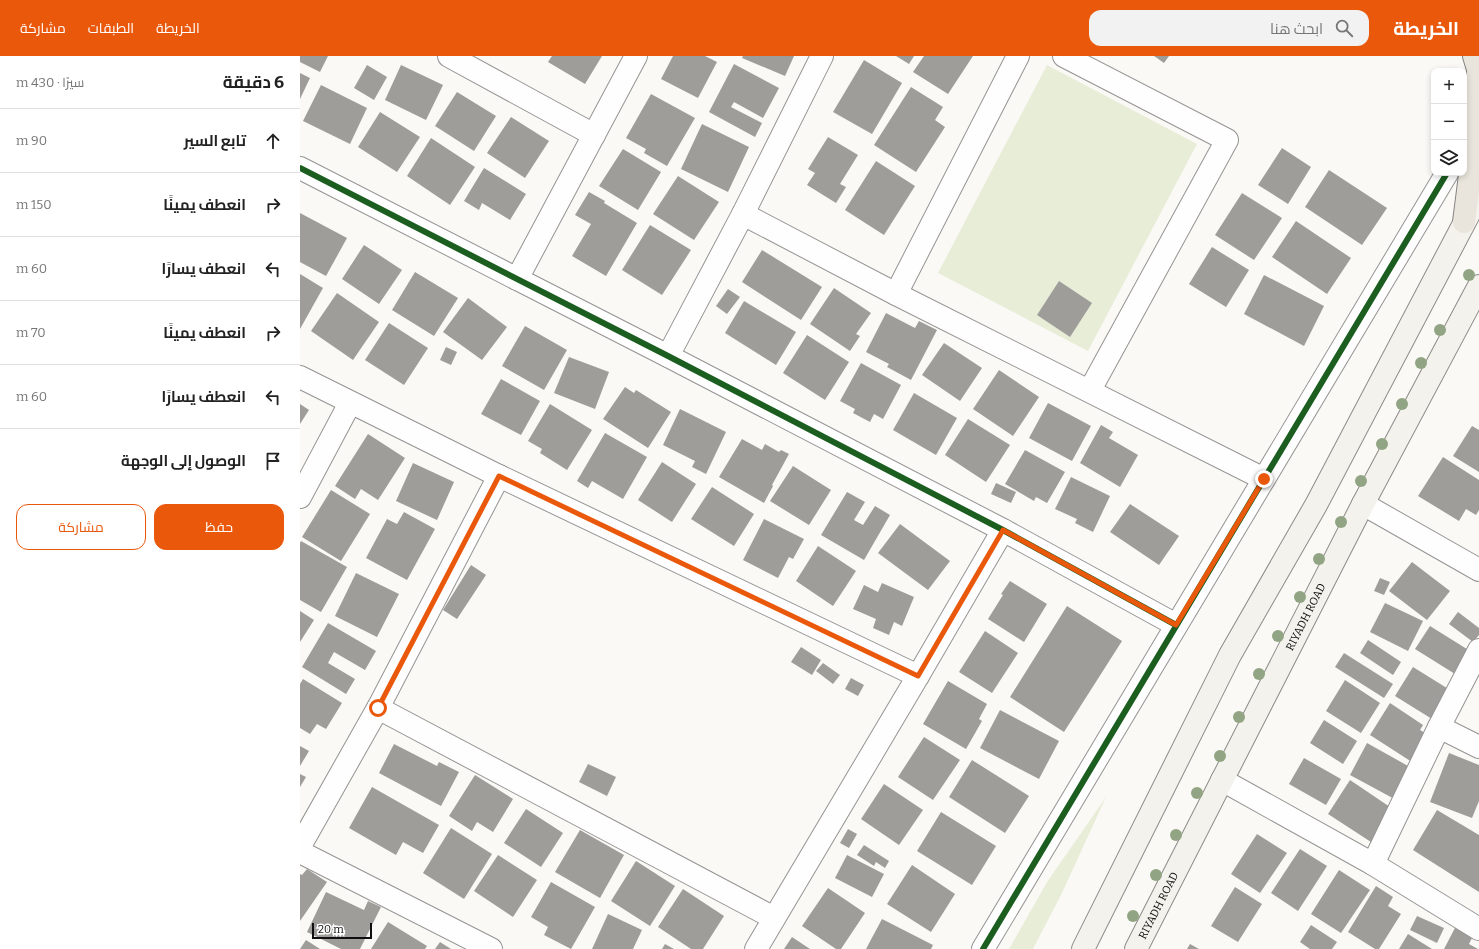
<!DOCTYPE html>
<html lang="ar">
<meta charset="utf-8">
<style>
body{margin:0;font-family:Bitter,Cairo,serif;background:#f2f2f2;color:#222;direction:rtl}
.controls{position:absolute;right:12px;top:12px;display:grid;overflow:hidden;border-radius:8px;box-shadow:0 2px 6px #0003}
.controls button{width:36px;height:36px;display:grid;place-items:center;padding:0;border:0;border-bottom:1px solid #e0e0e0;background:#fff;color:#222;font:20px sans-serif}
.scale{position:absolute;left:12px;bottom:10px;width:60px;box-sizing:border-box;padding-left:4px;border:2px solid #0f0f0f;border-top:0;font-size:11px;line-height:14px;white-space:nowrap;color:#0f0f0f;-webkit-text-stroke:3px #fff;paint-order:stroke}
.stop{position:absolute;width:12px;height:12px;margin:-9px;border:3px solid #ea580c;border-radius:50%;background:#fff}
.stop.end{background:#ea580c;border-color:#fff;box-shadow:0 1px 4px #0008}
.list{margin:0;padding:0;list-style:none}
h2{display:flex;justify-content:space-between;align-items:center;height:52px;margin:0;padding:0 16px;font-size:17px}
h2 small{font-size:13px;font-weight:400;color:#767676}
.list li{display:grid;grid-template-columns:26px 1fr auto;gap:12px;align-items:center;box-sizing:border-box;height:64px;padding:0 16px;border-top:1px solid #e0e0e0}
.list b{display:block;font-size:15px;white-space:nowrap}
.list em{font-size:13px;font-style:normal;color:#767676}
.actions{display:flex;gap:8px;padding:12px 16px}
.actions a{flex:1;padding:9px 0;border:1px solid #ea580c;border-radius:12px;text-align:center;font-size:14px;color:#ea580c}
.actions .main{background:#ea580c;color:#fff}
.icon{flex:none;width:22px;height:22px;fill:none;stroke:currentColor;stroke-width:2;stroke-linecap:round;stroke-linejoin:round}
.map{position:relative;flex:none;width:1179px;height:893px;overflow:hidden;direction:ltr}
header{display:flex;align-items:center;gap:24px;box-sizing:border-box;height:56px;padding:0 20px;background:#ea580c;color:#fff}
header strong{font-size:19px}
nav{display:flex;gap:22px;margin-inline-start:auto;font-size:14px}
.search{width:280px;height:36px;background:#f2f2f2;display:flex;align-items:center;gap:10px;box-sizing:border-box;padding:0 14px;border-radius:12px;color:#767676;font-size:15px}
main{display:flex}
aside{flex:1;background:#fff}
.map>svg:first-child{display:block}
.green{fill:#e8edd8}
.building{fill:#9f9d9a}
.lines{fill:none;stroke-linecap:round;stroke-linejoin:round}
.street-casing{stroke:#959493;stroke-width:24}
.secondary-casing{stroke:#8c8b89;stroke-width:24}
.primary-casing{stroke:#838280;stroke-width:24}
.street{stroke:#fefefe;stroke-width:22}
.secondary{stroke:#f4f2ec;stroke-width:22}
.primary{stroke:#eae5dc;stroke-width:22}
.cycleway-casing{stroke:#fff;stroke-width:8}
.cycleway{stroke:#1b5e20;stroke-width:6}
.tree{fill:#91a584}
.route{stroke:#ea580c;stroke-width:5}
.labels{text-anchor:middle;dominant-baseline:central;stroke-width:4;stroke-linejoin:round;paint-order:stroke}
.street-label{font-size:11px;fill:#0f0f0f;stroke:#fff}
</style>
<header>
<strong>الخريطة</strong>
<div class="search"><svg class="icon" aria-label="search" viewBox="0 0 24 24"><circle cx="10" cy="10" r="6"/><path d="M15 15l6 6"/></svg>ابحث هنا</div>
<nav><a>الخريطة</a><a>الطبقات</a><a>مشاركة</a></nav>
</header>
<main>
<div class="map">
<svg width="1179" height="893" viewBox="0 0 1179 893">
<rect width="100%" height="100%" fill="#fbf9f5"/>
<g class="green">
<polygon points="747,9 897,88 788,295 638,217"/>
<polygon points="806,741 762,837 733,893 709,893 747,826"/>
</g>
<g class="building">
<polygon points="0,0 28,0 20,16 0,6"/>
<polygon points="252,0 302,0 285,28 248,6"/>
<polygon points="373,0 405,0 417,6 398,42 361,23"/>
<polygon points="443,0 494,0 485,20 442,2"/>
<polygon points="596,0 614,0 609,8"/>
<polygon points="624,0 673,0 648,38 613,16"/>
<polygon points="854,0 869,0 864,7"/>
<polygon points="564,4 602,27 572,78 533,56"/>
<polygon points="434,8 479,32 463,62 434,46 431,51 462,67 455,81 409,56"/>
<polygon points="67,9 87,21 74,44 54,32"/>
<polygon points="101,9 143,29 126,64 85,44"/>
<polygon points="0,17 10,22 0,43"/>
<polygon points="21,29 67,52 50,88 3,65"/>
<polygon points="611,31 643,51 635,64 645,71 616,116 574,89"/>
<polygon points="157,36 196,60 174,95 135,70"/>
<polygon points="351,38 395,62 367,110 344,97 346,93 326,82"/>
<polygon points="80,56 120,81 97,116 58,91"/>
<polygon points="211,61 249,85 225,122 187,97"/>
<polygon points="402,68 449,91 428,136 381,113"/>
<polygon points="528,81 558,99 540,128 546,131 536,147 507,129 515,117 508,113"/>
<polygon points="131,82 175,111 150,149 107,120"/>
<polygon points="982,92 1011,111 988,148 958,129"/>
<polygon points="323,93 361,116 338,154 299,130"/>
<polygon points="576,105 615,130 584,179 545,154"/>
<polygon points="184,112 226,138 210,164 182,147 179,154 164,145"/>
<polygon points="1029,114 1087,152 1062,189 1005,151"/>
<polygon points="378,120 419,146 394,184 353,158"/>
<polygon points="289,136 305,145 304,147 337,167 306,220 272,200 291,168 275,159"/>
<polygon points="942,137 982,162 954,204 915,179"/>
<polygon points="0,157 47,182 26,220 0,206"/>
<polygon points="996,165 1051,202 1027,238 972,201"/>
<polygon points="350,169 391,194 362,239 322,214"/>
<polygon points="64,189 102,214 79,248 42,223"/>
<polygon points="912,191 949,214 926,251 889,228"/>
<polygon points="462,194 522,231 501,264 442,226"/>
<polygon points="115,216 158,242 134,280 92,254"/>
<polygon points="0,218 23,232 0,273"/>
<polygon points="964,219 1024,250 1004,290 944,258"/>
<polygon points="759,225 792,247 770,281 737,259"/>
<polygon points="534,232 571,257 556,278 560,280 550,295 510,268"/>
<polygon points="428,233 440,241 427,258 416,250"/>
<polygon points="37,237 79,266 53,304 11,275"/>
<polygon points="168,242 207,271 182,304 143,276"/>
<polygon points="444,245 496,276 476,309 425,277"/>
<polygon points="586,257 615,272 619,265 637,274 611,324 587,311 589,308 566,296"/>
<polygon points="89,267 128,292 104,329 65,304"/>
<polygon points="225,270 267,294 244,334 202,310"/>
<polygon points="507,279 549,306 525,344 483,317"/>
<polygon points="644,287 682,312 660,345 622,319"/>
<polygon points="146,291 157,296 151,309 140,304"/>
<polygon points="269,301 309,316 295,353 254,337"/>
<polygon points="561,307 601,329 583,363 574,358 570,366 553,357 555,353 540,345"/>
<polygon points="699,314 739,341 713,380 673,353"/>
<polygon points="201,323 240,345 221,379 181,358"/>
<polygon points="325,331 334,337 336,334 371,356 348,392 303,363"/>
<polygon points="614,337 657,362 636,399 593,374"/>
<polygon points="748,347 791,370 772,405 729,382"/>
<polygon points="0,348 9,354 0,368"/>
<polygon points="250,348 292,374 267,414 240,397 242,393 228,385"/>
<polygon points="380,353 426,376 406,418 392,411 395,405 363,389"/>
<polygon points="668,363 710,389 686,426 645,399"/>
<polygon points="801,369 813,376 809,382 838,399 820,431 780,407"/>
<polygon points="1172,370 1179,374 1179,416 1153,400"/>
<polygon points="305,377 347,401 323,443 292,425 288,432 277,425"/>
<polygon points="68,378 105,402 78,444 61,433 55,443 35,430"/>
<polygon points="442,383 462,394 465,388 479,396 481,394 489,398 472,429 473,430 464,447 419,421"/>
<polygon points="725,394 765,416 747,447 736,441 734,445 705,428"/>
<polygon points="1143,401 1179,424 1179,454 1176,459 1166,453 1159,465 1118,440"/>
<polygon points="362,406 396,428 372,466 338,444"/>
<polygon points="113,407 154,426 137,464 96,445"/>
<polygon points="493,410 531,434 509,469 470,445"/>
<polygon points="771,421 810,440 793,476 775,467 777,463 755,453"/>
<polygon points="696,427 716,436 711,447 691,438"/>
<polygon points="412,431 454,458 434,490 391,463"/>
<polygon points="31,434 70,458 41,505 2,481"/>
<polygon points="547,436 565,446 554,464 563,469 575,450 590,459 564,504 521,479"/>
<polygon points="830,448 879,480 859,509 810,476"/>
<polygon points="104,456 135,473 107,524 66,502 87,463 97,468"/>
<polygon points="464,463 504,483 493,503 489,501 478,522 443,504"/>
<polygon points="600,468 650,505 628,534 578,497"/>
<polygon points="1,485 47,511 21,556 0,544 0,487"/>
<polygon points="518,490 556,515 533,550 496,525"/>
<polygon points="1112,506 1150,535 1127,564 1089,535"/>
<polygon points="171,509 186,519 157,563 143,554"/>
<polygon points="56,517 99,538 77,581 35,560"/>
<polygon points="1080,522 1090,526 1084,539 1074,535"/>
<polygon points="710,525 747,548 724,586 688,563 703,539 701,538"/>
<polygon points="582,527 614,541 602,570 594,566 589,579 573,572 576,563 553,553 564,529 578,536"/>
<polygon points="1085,547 1123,565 1108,595 1070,576"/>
<polygon points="767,550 822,585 764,676 710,641"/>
<polygon points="0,555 14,564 0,586"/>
<polygon points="1158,556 1179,572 1179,579 1173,586 1149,568"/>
<polygon points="28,567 76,595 65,614 34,596 28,607 55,623 46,638 2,611"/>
<polygon points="1130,570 1170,595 1155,618 1115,593"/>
<polygon points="685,575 718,597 692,637 659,616"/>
<polygon points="1068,584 1101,606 1093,619 1060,597"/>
<polygon points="501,591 521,604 512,619 491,606"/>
<polygon points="1044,597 1093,628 1084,642 1035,611"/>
<polygon points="523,607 540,619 533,628 516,615"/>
<polygon points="1113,611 1150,634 1132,663 1095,640"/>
<polygon points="551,622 564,629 558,640 545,633"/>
<polygon points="3,623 42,647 26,673 17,668 10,678 0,672 0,628"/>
<polygon points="1045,624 1080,647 1061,677 1026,655"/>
<polygon points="648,625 687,648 679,663 682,665 666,693 623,668"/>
<polygon points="1090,647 1123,669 1120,674 1132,681 1115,708 1070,679"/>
<polygon points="700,654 759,685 739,723 680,692"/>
<polygon points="1024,664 1057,685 1043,708 1010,687"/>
<polygon points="624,681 660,704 633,744 598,721"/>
<polygon points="1067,687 1117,715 1100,746 1050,719"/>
<polygon points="94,688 137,710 139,706 159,716 141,750 79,717"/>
<polygon points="0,690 9,695 0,710"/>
<polygon points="1149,697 1179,709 1179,745 1172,762 1130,746"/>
<polygon points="1004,702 1041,723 1026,749 989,728"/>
<polygon points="672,704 729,740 705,777 649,741"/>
<polygon points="288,708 316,721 307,740 279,726"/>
<polygon points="0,718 6,721 0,731"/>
<polygon points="175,719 213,743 193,776 177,766 172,775 149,760"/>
<polygon points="1050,724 1093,753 1071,786 1028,758"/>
<polygon points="584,728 623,754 599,789 561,763"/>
<polygon points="72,731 139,769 123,797 103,786 96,799 49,772"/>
<polygon points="226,753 263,777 241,811 204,787"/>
<polygon points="1137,754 1179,779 1179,836 1113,794"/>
<polygon points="641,756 696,790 672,829 617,795"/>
<polygon points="151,772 192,798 164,843 123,817"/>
<polygon points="548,773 557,778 549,792 540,787"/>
<polygon points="280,774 324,799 300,842 255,816"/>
<polygon points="957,778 987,797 960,837 931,818"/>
<polygon points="564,789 589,805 585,812 576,806 574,810 557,799"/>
<polygon points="1000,793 1027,810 998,855 971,837"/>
<polygon points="198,799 237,824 213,861 174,835"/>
<polygon points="547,799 584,818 572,841 535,822"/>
<polygon points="336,805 375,830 350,870 311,845"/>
<polygon points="612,809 655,838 631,876 587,848"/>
<polygon points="7,813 27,826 0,865 0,818 2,819"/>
<polygon points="1039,814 1070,834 1041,877 1011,858"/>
<polygon points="251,826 295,851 271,893 244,879 248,871 231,861"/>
<polygon points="1076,830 1093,841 1088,850 1101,858 1079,893 1075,893 1048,876"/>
<polygon points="935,831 962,848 938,886 911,870"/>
<polygon points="528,832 565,857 541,893 536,893 502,870"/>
<polygon points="383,833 424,860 403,893 391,893 358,871"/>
<polygon points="26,836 64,854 68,845 81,851 60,893 41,893 7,876"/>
<polygon points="308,858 342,874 333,893 292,893"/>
<polygon points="1117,860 1144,872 1137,887 1110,874"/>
<polygon points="582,863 633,889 631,893 566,893"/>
<polygon points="88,866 127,890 125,893 71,893"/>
<polygon points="1011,869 1037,886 1032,893 1010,893 1000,886"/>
<polygon points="1156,870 1173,880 1169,888 1178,893 1144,893"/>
<polygon points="1108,878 1132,893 1099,893"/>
<polygon points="492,881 510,893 484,893"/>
<polygon points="6,884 20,893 0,893"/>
<polygon points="140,886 151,893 135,893"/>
<polygon points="365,888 374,893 362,893"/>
<polygon points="890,888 899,893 887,893"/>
</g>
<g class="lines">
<defs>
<g id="street">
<polyline points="149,0 294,79"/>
<polyline points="764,0 927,84 790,334"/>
<polyline points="0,112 368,300 703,474 876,569"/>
<polyline points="443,158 596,238 964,423"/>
<polyline points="217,223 336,0"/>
<polyline points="596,238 718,0"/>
<polyline points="368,300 443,158 522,0"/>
<polyline points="0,321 199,420 618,620"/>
<polyline points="0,441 50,347"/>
<polyline points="1063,448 1179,514"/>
<polyline points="78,652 474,862"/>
<polyline points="1139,671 1179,594"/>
<polyline points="922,724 1073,808 1179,873"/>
<polyline points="0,790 78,652 199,420"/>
<polyline points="0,796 191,893"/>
<polyline points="1073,808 1139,671 1179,691"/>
<polyline points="456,893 618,620 703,474"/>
<polyline points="683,893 1147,117"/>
</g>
<g id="secondary">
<polyline points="783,893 930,599 1016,449 1179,139"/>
<path id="s1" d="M 836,893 L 1063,448 L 1179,230"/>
</g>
<polyline id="primary" points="1164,166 1178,57 1178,13 1174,0"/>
</defs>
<use href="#street" class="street-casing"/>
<use href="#secondary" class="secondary-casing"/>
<use href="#primary" class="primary-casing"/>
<use href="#street" class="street"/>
<use href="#secondary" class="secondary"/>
<use href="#primary" class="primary"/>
<defs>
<g id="cycleway">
<polyline points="0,112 368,300 703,474 876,569"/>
<polyline points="683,893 1147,117"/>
</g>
</defs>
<use href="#cycleway" class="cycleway-casing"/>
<use href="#cycleway" class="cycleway"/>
</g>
<g class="tree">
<circle cx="1169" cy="219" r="6"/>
<circle cx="1140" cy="274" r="6"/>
<circle cx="1121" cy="307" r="6"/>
<circle cx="1102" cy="348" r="6"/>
<circle cx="1082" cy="388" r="6"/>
<circle cx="1061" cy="425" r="6"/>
<circle cx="1041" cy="466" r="6"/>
<circle cx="1019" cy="503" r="6"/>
<circle cx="1000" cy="541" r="6"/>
<circle cx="978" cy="580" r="6"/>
<circle cx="959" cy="618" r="6"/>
<circle cx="939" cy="661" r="6"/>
<circle cx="920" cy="700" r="6"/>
<circle cx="897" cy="737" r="6"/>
<circle cx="876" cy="779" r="6"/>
<circle cx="856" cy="819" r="6"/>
<circle cx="833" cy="860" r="6"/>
</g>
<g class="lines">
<polyline class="route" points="78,652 199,420 618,620 703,474 876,569 964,423"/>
</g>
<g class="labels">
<g class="street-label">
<text stroke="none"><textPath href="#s1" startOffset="373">RIYADH ROAD</textPath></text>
<text stroke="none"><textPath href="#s1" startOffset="49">RIYADH ROAD</textPath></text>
</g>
</g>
</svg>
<div class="controls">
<button>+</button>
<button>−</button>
<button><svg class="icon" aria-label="layers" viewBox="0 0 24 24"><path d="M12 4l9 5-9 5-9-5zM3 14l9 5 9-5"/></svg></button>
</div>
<div class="scale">20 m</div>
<div class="stop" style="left:78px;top:652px"></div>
<div class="stop end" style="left:964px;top:423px"></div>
</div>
<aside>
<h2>6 دقيقة<small>سيرًا · 430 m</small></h2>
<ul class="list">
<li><svg class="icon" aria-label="ahead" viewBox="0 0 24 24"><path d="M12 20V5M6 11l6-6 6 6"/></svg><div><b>تابع السير</b></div><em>90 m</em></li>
<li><svg class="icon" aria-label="right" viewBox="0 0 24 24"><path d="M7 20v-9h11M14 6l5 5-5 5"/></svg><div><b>انعطف يمينًا</b></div><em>150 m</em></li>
<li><svg class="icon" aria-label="left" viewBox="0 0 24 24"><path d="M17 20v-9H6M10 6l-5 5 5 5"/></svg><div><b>انعطف يسارًا</b></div><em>60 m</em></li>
<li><svg class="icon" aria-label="right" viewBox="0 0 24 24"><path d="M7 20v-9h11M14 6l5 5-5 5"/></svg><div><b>انعطف يمينًا</b></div><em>70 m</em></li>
<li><svg class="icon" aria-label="left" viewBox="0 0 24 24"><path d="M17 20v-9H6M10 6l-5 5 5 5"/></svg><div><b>انعطف يسارًا</b></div><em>60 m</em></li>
<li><svg class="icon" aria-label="arrive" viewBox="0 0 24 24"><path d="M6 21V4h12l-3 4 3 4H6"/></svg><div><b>الوصول إلى الوجهة</b></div></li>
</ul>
<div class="actions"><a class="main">حفظ</a><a>مشاركة</a></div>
</aside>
</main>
